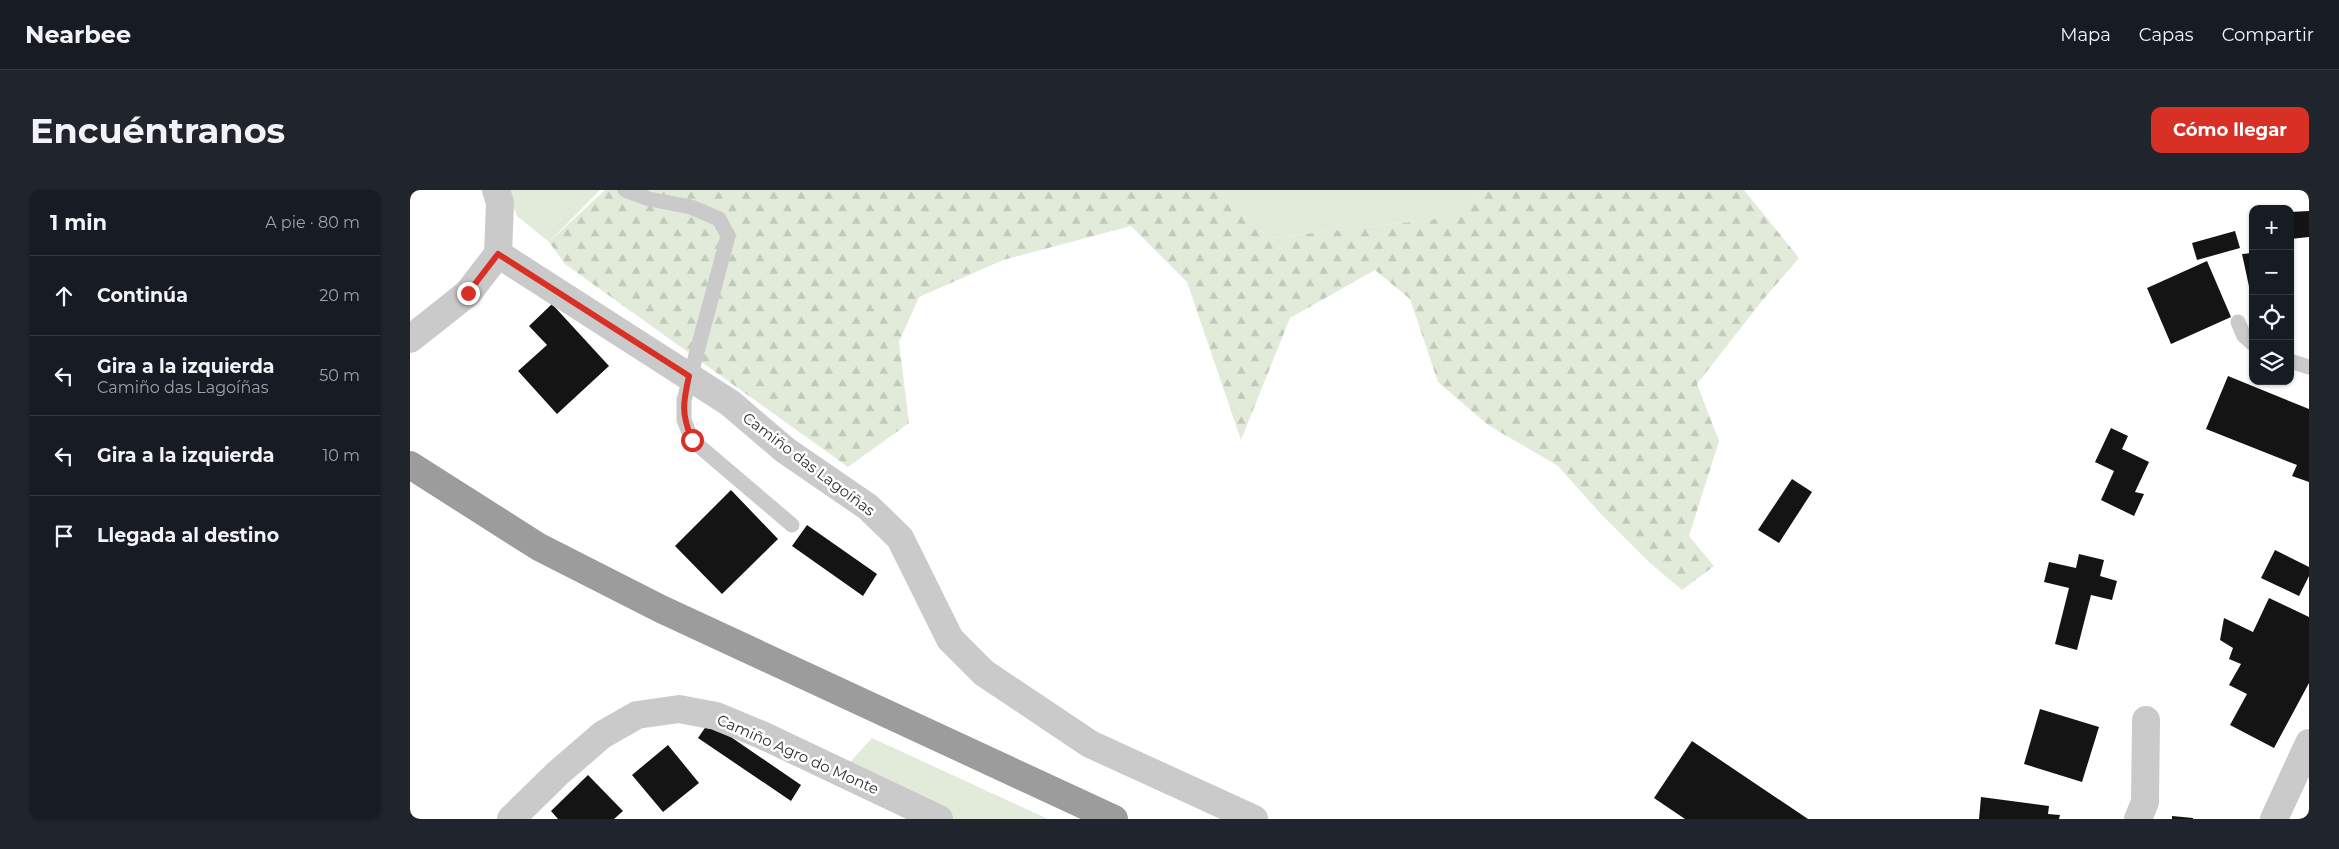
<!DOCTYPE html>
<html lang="es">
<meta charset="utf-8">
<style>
body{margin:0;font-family:Montserrat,sans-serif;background:#20242c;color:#f1f3f6}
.controls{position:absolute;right:15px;top:15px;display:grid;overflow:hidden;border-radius:10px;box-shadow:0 1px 4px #0004}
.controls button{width:45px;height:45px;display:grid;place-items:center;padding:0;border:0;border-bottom:1px solid #363941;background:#171b24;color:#f1f3f6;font:25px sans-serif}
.stop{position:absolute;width:15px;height:15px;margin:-11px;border:4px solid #d93025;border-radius:50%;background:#fff}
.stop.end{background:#d93025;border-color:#fff;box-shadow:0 1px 5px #0008}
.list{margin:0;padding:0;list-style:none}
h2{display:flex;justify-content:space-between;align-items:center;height:65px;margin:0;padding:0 20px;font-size:21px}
h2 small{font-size:16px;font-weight:400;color:#9ea1a6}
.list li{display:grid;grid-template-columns:32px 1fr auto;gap:15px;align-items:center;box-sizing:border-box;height:80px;padding:0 20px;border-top:1px solid #363941}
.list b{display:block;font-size:19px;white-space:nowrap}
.list p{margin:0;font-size:16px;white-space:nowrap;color:#9ea1a6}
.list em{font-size:16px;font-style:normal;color:#9ea1a6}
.icon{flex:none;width:28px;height:28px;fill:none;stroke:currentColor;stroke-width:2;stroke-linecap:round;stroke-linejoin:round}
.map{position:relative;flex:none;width:1899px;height:629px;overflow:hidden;border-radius:10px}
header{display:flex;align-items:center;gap:30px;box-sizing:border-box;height:70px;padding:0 25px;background:#171b24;border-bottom:1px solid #363941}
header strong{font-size:24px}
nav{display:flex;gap:28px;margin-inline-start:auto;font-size:18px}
.intro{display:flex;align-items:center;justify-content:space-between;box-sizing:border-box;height:120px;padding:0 30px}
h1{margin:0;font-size:35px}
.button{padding:12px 22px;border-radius:10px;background:#d93025;color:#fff;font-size:18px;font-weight:700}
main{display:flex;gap:30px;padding:0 30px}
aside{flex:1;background:#171b24;border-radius:10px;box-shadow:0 1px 4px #0004}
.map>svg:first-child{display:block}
.green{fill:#e2eada}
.forest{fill:url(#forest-firs)}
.building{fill:#141414}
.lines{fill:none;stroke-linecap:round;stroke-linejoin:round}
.service{stroke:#cacaca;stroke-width:15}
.minor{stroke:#cacaca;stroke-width:28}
.trunk{stroke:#9c9c9c;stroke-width:28}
.route{stroke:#d93025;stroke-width:6}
.labels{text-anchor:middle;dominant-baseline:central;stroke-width:5;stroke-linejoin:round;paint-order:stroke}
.street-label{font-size:15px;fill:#2d2d2d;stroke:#fff}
</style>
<header>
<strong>Nearbee</strong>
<nav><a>Mapa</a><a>Capas</a><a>Compartir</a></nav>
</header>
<div class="intro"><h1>Encuéntranos</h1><a class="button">Cómo llegar</a></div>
<main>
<aside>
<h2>1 min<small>A pie · 80 m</small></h2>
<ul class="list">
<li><svg class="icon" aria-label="ahead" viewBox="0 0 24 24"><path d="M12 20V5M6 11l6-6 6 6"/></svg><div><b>Continúa</b></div><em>20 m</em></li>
<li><svg class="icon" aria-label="left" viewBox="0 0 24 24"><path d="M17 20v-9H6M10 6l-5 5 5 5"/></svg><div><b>Gira a la izquierda</b><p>Camiño das Lagoíñas</p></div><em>50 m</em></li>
<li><svg class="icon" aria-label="left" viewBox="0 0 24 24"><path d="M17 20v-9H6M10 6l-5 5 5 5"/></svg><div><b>Gira a la izquierda</b></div><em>10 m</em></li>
<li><svg class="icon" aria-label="arrive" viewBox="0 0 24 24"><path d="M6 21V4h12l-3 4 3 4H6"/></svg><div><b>Llegada al destino</b></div></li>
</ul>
</aside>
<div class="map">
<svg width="1899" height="629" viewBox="0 0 1899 629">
<defs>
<pattern id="forest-firs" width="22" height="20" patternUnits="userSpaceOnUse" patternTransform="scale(1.25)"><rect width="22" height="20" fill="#e2eada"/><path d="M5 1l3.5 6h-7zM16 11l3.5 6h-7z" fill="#c2c9bb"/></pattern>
</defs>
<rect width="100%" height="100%" fill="#fff"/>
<g class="green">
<polygon points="97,0 190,0 139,52 107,26"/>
<polygon points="804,0 1080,0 1026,29 859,48"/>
<polygon points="462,548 638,629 536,629 431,582"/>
</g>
<polygon class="forest" points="195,0 804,0 859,48 1026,29 1080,0 1334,0 1389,68 1351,112 1287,194 1309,251 1279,346 1304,376 1272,400 1240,373 1191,324 1148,276 1078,235 1028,192 1000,109 965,80 880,128 831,250 777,92 721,36 593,70 509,107 489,152 499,233 438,277 155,74 139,52"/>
<g class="building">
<polygon points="1899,21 1899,47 1880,49 1880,22"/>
<polygon points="1825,41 1830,58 1787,70 1782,53"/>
<polygon points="1843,63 1843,110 1842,110 1832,64"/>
<polygon points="1797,71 1821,127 1761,154 1737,98"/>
<polygon points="142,114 199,176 147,224 108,181 137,155 119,136"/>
<polygon points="1818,186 1899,219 1899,292 1882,286 1887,275 1796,239"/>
<polygon points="1701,238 1718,246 1712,259 1739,272 1725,302 1734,304 1724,326 1691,310 1704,281 1685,272"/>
<polygon points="1382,289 1402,302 1369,353 1348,340"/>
<polygon points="321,300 368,349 312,404 265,356"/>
<polygon points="397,335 467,384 453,406 382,356"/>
<polygon points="1865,360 1899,377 1899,386 1889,406 1851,388"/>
<polygon points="1669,364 1694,370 1690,386 1707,391 1702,410 1681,405 1667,460 1645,454 1659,398 1634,392 1639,372 1666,378"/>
<polygon points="1859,408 1899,427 1899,493 1864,558 1820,535 1837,504 1819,495 1831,474 1819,469 1823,458 1810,450 1814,428 1843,442"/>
<polygon points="1630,519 1689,537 1672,592 1614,574"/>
<polygon points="299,532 391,595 381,611 288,548"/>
<polygon points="1282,551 1398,629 1275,629 1244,608"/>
<polygon points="258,555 289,593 253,622 222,585"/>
<polygon points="178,585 213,621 204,629 148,629 141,621"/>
<polygon points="1571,607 1639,616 1638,624 1650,625 1649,629 1569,629"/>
<polygon points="1762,626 1783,628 1783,629 1762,629"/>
</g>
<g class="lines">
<g class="service">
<polyline points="215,0 239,9 281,17 309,29 318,46 274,210 274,230 282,250 382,335"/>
<polyline points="1828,132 1834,146 1843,154"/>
<polyline points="1880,171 1899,177"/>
</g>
<g class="minor">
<polyline points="88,64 320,213 375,260 458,317 490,348 540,449 574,483 680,554 844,629"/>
<polyline points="0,149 58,103 88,64 90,13 86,0"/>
<polyline points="101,629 148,583 192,545 227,525 269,519 306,526 352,545 529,629"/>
<polyline points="1728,629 1735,612 1736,530"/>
<polyline points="1864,629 1899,553"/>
</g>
<polyline class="trunk" points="0,275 129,357 251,419 704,629"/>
</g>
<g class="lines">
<path class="route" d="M 58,103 L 88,64 L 279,186 C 273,213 271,223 282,250"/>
</g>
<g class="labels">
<g class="street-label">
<text transform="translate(399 274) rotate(37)">Camiño das Lagoíñas</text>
<text transform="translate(388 564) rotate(24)">Camiño Agro do Monte</text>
</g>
</g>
</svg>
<div class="controls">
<button>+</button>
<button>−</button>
<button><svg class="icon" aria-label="locate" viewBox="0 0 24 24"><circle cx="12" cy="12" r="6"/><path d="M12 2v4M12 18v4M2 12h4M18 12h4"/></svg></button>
<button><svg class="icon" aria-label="layers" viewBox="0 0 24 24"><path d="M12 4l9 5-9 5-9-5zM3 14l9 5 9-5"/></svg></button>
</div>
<div class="stop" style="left:282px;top:250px"></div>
<div class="stop end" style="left:58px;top:103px"></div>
</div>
</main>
